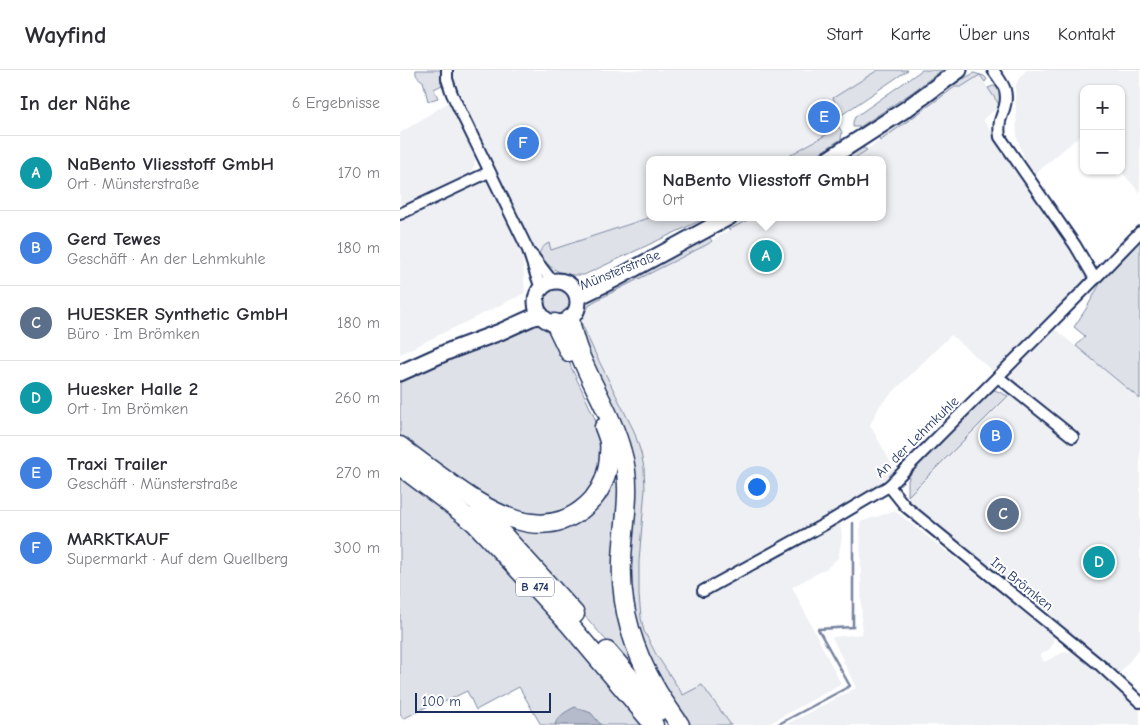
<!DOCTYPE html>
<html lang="de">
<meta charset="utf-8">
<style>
body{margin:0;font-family:"Comic Neue",sans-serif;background:#f7f7f7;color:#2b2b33}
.controls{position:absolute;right:15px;top:15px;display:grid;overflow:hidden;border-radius:10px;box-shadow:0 1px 4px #0004}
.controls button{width:45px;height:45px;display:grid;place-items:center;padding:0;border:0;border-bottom:1px solid #e1e1e2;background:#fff;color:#2b2b33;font:25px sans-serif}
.scale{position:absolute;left:15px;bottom:12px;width:136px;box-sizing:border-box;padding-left:5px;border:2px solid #1b2f5e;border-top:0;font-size:14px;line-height:18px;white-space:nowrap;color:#1b2f5e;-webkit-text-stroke:4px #fff;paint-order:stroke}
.you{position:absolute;left:356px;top:416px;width:18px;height:18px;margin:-12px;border:4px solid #fff;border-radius:50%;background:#1a73e8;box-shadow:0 0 0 8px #1a73e833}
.badge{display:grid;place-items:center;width:32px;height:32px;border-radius:50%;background:#0b8043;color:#fff;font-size:16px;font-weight:700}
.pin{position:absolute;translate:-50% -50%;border:2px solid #fff;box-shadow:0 1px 5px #0006}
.popup{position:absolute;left:246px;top:86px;width:240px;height:65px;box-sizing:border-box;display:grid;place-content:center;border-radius:10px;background:#fff;filter:drop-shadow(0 1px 4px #0005);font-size:16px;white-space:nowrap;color:#7c7c81}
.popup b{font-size:19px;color:#2b2b33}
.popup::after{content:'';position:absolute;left:50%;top:100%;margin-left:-10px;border:10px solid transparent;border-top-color:#fff}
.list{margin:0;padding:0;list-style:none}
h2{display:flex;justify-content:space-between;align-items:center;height:65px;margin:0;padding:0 20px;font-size:21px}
h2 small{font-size:16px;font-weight:400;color:#7c7c81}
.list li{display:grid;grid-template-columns:32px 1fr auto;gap:15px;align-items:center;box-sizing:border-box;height:75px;padding:0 20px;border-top:1px solid #e1e1e2}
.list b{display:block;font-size:19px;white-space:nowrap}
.list p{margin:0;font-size:16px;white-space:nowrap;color:#7c7c81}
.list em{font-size:16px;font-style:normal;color:#7c7c81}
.map{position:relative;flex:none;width:740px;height:655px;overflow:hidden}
header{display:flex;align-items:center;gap:30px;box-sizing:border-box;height:70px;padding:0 25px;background:#fff;border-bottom:1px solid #e1e1e2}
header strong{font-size:24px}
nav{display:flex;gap:28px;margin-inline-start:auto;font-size:18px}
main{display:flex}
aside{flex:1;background:#fff}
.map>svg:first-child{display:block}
.built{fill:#eff0f4}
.green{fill:#dee1e7;stroke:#7c88a2}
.water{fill:#b5bbca;stroke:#77839f}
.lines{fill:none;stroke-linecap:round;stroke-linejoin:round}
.stream{stroke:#77839f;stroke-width:2.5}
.minor-casing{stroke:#1b2f5e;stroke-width:14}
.secondary-casing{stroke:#1b2f5e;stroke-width:19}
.trunk-casing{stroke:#1b2f5e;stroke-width:21}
.minor{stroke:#fff;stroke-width:10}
.secondary{stroke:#fff;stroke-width:15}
.trunk{stroke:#fff;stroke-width:18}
.labels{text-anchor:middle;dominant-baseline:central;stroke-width:4;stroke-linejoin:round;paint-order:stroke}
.shield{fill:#fff;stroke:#5f6d8e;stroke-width:1}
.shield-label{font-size:12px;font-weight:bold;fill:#1b2f5e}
.street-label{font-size:14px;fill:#1b2f5e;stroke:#fff}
</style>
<header>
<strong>Wayfind</strong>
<nav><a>Start</a><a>Karte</a><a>Über uns</a><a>Kontakt</a></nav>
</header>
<main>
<aside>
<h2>In der Nähe<small>6 Ergebnisse</small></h2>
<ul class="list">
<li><span class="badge" style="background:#0f9aa8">A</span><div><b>NaBento Vliesstoff GmbH</b><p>Ort · Münsterstraße</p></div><em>170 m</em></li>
<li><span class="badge" style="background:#3f7fe0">B</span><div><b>Gerd Tewes</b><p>Geschäft · An der Lehmkuhle</p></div><em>180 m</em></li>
<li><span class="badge" style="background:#5c6f8a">C</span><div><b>HUESKER Synthetic GmbH</b><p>Büro · Im Brömken</p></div><em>180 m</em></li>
<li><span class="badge" style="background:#0f9aa8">D</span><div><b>Huesker Halle 2</b><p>Ort · Im Brömken</p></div><em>260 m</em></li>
<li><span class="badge" style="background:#3f7fe0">E</span><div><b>Traxi Trailer</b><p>Geschäft · Münsterstraße</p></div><em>270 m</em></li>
<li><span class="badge" style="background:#3f7fe0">F</span><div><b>MARKTKAUF</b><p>Supermarkt · Auf dem Quellberg</p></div><em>300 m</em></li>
</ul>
</aside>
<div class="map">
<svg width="740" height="655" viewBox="0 0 740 655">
<rect width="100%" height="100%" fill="#fff"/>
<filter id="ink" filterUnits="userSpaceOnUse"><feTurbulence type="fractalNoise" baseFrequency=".02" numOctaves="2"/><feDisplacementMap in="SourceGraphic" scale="10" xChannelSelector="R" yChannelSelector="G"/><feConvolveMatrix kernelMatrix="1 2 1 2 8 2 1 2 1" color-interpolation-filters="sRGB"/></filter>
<g filter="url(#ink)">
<g class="built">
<polygon points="47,0 478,0 434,28 435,32 423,39 433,61 381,90 250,90 250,147 251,147 151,180 141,179 139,184 123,191 125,223 0,284 0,144 89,101"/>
<polygon points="626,0 740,0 740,123 721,101 721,19 684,19 684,62 634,105 623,86 617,67 615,17 618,10"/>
<polygon points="580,5 600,36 583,49 690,207 646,252 740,329 740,578 720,603 512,433 508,426 608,326 595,303 551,265 480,335 470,355 496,402 484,413 436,441 440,452 442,467 438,488 427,498 392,517 441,614 367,655 331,655 302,616 284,625 270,606 244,561 241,548 239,525 239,491 245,419 244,398 234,361 195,283 180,250 189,236 193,232 308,174 317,167 353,147 482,147 482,90 452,90 556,17 561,17"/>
<polygon points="49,32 74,83 75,90 74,96 70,104 65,109 0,140 0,63"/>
<polygon points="495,441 654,566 653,573 650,579 640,585 644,592 666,581 669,582 671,581 740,637 740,655 385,655 456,618 432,567 462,564 460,452"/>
</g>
<g class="green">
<path d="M 16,0 L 41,0 L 42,15 L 34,19 L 38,28 L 28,31 L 23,11 C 18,8 15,6 16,0 Z"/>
<polygon points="478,0 508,0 440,46 428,52 423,40 435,32 433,28"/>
<polygon points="522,0 542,0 511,23 460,57 453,57 453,52 455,47"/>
<polygon points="574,3 584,6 587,9 585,12 580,5 561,17 555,17 480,71 479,69 481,64 562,7 563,9"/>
<path d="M 593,16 L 597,17 C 601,23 601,29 600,36 L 588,18 Z"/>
<polygon points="436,55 439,57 442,62 441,69 409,90 381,90 433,61 431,57"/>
<polygon points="464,78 467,80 452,90 437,90 456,79"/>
<path d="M 251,147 L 308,147 L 184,205 C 163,206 151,201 139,184 C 141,179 143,176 149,173 L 151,180 Z"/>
<polygon points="340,147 353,147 329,160 327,157 330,153"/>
<polygon points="306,167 309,167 312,171 308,174 193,232 189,236 180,250 195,283 234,361 241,383 244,398 245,419 239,491 239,525 241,548 244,561 256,584 283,625 302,615 331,655 286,655 255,607 227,524 232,432 175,248 179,241 183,231"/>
<polygon points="740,171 740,329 676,276 685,266 674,257 686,239 702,210"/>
<circle cx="157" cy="232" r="15"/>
<polygon points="141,252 149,255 168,287 171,297 182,320 200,360 204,378 195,419 159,446 109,444 0,369 0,311 56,285"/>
<polygon points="595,320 608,326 508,426 508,411 510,404 591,322"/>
<polygon points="220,390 217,490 249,620 159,516 95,447 155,455"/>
<polygon points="0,402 44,437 101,493 159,557 242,655 141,655 119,617 76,640 67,621 36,636 34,633 3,649 0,643"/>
</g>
<path class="water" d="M 175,637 L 191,643 L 201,655 L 155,655 C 157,646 167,641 175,637 Z"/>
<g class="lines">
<polyline class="stream" points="377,655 450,616 418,559 453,557 453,453"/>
<defs>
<g id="minor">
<polyline points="47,0 47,9 52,24 128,180 136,205 141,218"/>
<path d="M 593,0 C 597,6 603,13 605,20 C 608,32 603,41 600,51 C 599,57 599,61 600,67 L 675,175 L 695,209"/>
<polyline points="0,144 89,102"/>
<polyline points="132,185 152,211"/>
<polyline points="598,307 673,367"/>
<polyline points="489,416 505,436 701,596 740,632"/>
<polyline points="303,521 425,454 489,416 685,219 740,162"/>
</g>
<g id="secondary">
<polyline points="427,90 506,39 559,0"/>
<circle cx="157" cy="232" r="21"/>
<polyline points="178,227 217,208 329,147"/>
<polyline points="0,303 49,281 100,262 131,248 141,245"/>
</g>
<g id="trunk">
<path d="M 170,249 C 177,296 210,336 222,382 C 233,418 223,454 222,491 C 220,535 233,579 255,617 C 262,630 272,643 280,655"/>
<polyline points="155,253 169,282"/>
<path d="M 0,376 C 14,387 29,398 43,408 C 86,440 146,481 193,429 C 203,417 208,403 209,387 C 209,382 210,377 209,372 C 208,367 206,362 204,357"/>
<polyline points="0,396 75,453 168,553 254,655"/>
<polyline points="80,439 175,544"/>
<polyline points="207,581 259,641"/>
</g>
</defs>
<use href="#minor" class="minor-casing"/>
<use href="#secondary" class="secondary-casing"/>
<use href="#trunk" class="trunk-casing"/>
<use href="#minor" class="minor"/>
<use href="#secondary" class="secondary"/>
<use href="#trunk" class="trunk"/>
</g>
</g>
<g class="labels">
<rect class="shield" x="116" y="507.5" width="38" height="19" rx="4"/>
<g class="shield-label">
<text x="135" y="517">B 474</text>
</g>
<g class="street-label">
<text transform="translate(220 200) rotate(-22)">Münsterstraße</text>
<text transform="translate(517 367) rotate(-44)">An der Lehmkuhle</text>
<text transform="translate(622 514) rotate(39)">Im Brömken</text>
</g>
</g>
</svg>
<div class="controls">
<button>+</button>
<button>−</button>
</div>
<div class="scale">100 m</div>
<div class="you"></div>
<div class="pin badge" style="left:366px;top:186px;background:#0f9aa8">A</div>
<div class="popup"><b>NaBento Vliesstoff GmbH</b>Ort</div>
<div class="pin badge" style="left:596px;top:366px;background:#3f7fe0">B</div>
<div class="pin badge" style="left:603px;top:444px;background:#5c6f8a">C</div>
<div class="pin badge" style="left:699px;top:492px;background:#0f9aa8">D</div>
<div class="pin badge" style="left:424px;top:47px;background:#3f7fe0">E</div>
<div class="pin badge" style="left:123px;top:73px;background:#3f7fe0">F</div>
</div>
</main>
